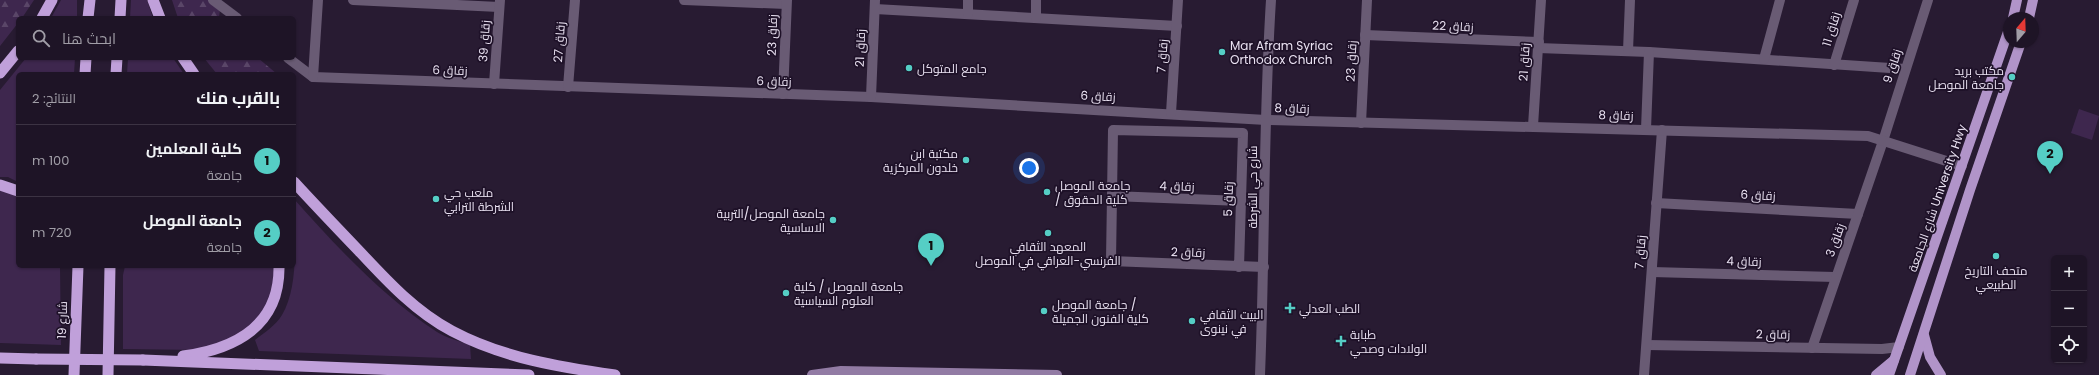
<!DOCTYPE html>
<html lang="ar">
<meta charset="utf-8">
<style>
body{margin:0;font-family:Poppins,Cairo,sans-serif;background:#2b2132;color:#f1f3f6;direction:rtl}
.controls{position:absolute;right:12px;bottom:12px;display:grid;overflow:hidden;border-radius:6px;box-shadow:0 1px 3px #0004}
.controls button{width:36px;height:36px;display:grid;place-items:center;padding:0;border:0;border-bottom:1px solid #3c3343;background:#1e1426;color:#f1f3f6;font:20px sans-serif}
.compass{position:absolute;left:2003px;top:12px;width:36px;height:36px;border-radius:50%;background:#1e1426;box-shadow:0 1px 3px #0004;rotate:19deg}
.you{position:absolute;left:1029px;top:168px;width:14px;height:14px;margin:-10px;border:3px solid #fff;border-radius:50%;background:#1a73e8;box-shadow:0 0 0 6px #1a73e833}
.badge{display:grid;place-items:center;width:26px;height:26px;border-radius:50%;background:#55cec5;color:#111;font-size:13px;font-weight:700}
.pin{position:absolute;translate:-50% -33px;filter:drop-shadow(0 1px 2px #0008)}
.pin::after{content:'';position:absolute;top:21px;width:14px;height:12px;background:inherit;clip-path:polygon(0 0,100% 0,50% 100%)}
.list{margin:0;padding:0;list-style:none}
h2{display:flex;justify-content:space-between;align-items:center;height:52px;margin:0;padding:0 16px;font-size:17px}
h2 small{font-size:13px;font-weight:400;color:#a19ea7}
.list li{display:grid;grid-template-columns:26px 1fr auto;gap:12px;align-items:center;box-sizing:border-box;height:72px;padding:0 16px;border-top:1px solid #3c3343}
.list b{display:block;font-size:15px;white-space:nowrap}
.list p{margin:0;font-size:13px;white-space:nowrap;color:#a19ea7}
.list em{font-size:13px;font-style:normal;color:#a19ea7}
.icon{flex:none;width:22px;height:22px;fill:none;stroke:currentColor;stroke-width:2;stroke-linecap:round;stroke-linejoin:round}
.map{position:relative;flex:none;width:2099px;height:375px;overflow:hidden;direction:ltr}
.search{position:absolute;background:#1e1426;box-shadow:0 1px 3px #0004;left:16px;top:16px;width:280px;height:44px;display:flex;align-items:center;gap:10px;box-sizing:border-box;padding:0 14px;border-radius:6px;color:#a19ea7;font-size:15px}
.panel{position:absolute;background:#1e1426;box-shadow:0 1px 3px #0004;left:16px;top:72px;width:280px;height:196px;border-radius:6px;direction:rtl}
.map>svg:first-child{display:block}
.green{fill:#3e274e}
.forest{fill:url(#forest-firs)}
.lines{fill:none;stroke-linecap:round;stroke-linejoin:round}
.minor{stroke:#695b74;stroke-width:10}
.tertiary{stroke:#695b74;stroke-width:10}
.secondary{stroke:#927ba4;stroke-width:10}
.primary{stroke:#b194c9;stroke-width:10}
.trunk{stroke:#c0a0da;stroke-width:11}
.trunk-bridge{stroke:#c0a0da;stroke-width:11}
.poi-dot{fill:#55cec5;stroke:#1e1128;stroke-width:1.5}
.labels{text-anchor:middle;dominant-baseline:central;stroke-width:3.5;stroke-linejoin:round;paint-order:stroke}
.street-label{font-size:12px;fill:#eae2f2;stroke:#1e1128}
.poi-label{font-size:12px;fill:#eae2f2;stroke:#1e1128;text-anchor:start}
</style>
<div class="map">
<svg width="2099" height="375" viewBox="0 0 2099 375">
<defs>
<pattern id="forest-firs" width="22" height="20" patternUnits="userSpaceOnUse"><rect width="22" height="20" fill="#3e274e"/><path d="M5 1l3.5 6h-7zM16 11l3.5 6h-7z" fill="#5a4668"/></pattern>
</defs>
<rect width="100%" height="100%" fill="#281b32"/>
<g class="green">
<polygon points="61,0 77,0 77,18 51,18"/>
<polygon points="131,0 147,0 153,18 130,18"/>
<polygon points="26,58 75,58 74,74 18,74 18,182 8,177 0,177 0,90"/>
<polygon points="128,58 173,58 184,74 127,74"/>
<polygon points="2079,109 2099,116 2092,140 2071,133"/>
<polygon points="0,190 18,196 18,266 60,266 61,345 0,343"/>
<path d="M 294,199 C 335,245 384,298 437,332 C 446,338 460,341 470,345 L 471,359 L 259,351 L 255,340 C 264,333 276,325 282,315 C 300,285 294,234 294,199 Z"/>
<polygon points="125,266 274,266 274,287 267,306 241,336 200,350 123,349 123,275"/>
</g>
<g class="forest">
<polygon points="0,0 34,0 22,18 18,18 18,23 0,46"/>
<polygon points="172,0 221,0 219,18 178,18"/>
<polygon points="204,58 258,58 277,74 217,74"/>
</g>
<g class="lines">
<g class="minor">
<polyline points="213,0 237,18"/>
<polyline points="353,0 499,7"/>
<polyline points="684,0 786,4"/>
<polyline points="875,9 1177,26"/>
<polyline points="968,14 968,0"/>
<polyline points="1036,18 1036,0"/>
<polyline points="1365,35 1539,42"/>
<polyline points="1538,48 1649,52 1905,69"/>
<polyline points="1628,51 1630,0"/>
<polyline points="288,58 313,77 871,97 1266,120"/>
<polyline points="1764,59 1780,0"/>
<polyline points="1834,65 1854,0"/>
<polyline points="313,77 318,0"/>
<polyline points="494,84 500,0"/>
<polyline points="568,87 575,0"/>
<polyline points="783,94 787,0"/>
<polyline points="871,97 875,0"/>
<polyline points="1171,113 1178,0"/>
<polyline points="1361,123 1367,0"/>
<polyline points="1533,126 1541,0"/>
<polyline points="1646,129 1649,52"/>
<polyline points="1112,196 1241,201"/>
<polyline points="1656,203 1858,214"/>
<polyline points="1239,267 1243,133 1113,130 1111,261 1264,267"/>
<polyline points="1652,272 1835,277"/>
<polyline points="1647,345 1882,349 1899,347"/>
<polyline points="1812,348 1883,141 1928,0"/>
<polyline points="1644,375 1662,130"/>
</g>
<g class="tertiary">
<polyline points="1266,120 1868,136 1962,166"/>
<path d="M 1260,375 C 1265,250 1263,125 1271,0"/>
</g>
<polyline class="secondary" points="812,375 841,371 1057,375"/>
<g class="primary">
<polyline points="2013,18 2017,0"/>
<polyline points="2029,18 2033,0"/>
<polyline points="1924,335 1930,357 1941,375"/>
<polyline points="1876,375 1894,360"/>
<polyline points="1889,375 2009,29"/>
<polyline points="1910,375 1970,190 2021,42"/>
</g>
<g class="trunk">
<polyline points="153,0 160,18"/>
<polyline points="42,18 52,0"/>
<polyline points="88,18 90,0"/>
<polyline points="120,18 121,0"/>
<polyline points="183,58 194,74"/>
<polyline points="0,73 18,51"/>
<polyline points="85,74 86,58"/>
<polyline points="116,74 117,58"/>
<path d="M 294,182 C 316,206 338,229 361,253 C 388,282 416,312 452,331 C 503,358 559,367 615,375"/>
<polyline points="0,185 18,191"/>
<path d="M 183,356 C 235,349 280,326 279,266"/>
<polyline points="0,358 36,359"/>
<polyline points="143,360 529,375"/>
<polyline points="74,375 78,266"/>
<polyline points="108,375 110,266"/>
</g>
<polyline class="trunk-bridge" points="36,359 143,360"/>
</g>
<g class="poi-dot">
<circle cx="1222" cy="52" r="4"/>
<circle cx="909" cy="68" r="4"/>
<circle cx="2012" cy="77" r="4"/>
<circle cx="966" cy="160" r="4"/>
<circle cx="1047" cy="192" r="4"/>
<circle cx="436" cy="199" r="4"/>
<circle cx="833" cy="220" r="4"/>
<circle cx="1048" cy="233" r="4"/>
<circle cx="1996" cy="256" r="4"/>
<circle cx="786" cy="293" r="4"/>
<path d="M1288 302h4v4h4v4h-4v4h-4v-4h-4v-4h4z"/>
<circle cx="1044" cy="311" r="4"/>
<circle cx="1192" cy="321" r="4"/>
<path d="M1339 335h4v4h4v4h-4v4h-4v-4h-4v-4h4z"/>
</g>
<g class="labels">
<g class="street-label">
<text transform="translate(1453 26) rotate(3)">زقاق 22</text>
<text transform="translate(1831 29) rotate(-73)">زقاق 11</text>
<text transform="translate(772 35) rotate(-88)">زقاق 23</text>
<text transform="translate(484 41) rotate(-86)">زقاق 39</text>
<text transform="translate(559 42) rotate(-86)">زقاق 27</text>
<text transform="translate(860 48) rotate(-88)">زقاق 21</text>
<text transform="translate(1162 56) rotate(-86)">زقاق 7</text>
<text transform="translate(1351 61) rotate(-87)">زقاق 23</text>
<text transform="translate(1524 62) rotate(-86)">زقاق 21</text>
<text transform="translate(1892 66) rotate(-72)">زقاق 9</text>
<text transform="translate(450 70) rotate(2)">زقاق 6</text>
<text transform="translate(774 81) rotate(2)">زقاق 6</text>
<text transform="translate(1098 96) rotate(3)">زقاق 6</text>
<text transform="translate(1292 108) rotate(2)">زقاق 8</text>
<text transform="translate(1616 115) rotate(2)">زقاق 8</text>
<text transform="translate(1177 186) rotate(2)">زقاق 4</text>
<text transform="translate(1252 187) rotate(-90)">شارع حي الشرطة</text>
<text transform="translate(1758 195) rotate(3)">زقاق 6</text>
<text transform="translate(1937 198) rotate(-71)">شارع الجامعة University Hwy</text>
<text transform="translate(1228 199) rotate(-88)">زقاق 5</text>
<text transform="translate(1835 240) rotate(-70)">زقاق 3</text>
<text transform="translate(1188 252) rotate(2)">زقاق 2</text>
<text transform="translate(1640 252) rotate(-86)">زقاق 7</text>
<text transform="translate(1744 261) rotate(2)">زقاق 4</text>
<text transform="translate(62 320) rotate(-88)">شارع 19</text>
<text transform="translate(1773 334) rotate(1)">زقاق 2</text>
</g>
<g class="poi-label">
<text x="1230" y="45">Mar Afram Syriac<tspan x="1230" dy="14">Orthodox Church</tspan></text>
<text x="917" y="68">جامع المتوكل</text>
<text x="2004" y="70" text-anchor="end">مكتب بريد<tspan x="2004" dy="14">جامعة الموصل</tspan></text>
<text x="958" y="153" text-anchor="end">مكتبة ابن<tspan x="958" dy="14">خلدون المركزية</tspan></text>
<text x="1055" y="185">جامعة الموصل<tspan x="1055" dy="14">/ كلية الحقوق</tspan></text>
<text x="444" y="192">ملعب حي<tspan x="444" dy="14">الشرطة الترابي</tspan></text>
<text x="825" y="213" text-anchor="end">جامعة الموصل/التربية<tspan x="825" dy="14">الاساسية</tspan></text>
<text x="1048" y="246" text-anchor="middle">المعهد الثقافي<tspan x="1048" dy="14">الفرنسي-العراقي في الموصل</tspan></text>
<text x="1996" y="270" text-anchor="middle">متحف التاريخ<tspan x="1996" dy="14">الطبيعي</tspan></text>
<text x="794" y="286">جامعة الموصل / كلية<tspan x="794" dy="14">العلوم السياسية</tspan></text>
<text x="1052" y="304">جامعة الموصل /<tspan x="1052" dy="14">كلية الفنون الجميلة</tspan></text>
<text x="1299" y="308">الطب العدلي</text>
<text x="1200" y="314">البيت الثقافي<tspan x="1200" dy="14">في نينوى</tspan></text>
<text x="1350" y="334">طبابة<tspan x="1350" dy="14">الولادات وصحي</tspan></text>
</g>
</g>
</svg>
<div class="controls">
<button>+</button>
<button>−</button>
<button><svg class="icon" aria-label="locate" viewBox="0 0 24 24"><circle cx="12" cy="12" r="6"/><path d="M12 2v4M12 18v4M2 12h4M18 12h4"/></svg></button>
</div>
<svg class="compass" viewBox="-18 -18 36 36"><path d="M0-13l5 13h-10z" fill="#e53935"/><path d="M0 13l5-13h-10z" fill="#a19ea7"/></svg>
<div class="you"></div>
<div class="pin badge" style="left:931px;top:266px">1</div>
<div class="pin badge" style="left:2050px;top:174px">2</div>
<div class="search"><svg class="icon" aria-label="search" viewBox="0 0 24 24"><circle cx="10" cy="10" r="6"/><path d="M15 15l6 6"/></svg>ابحث هنا</div>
<section class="panel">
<h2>بالقرب منك<small>النتائج: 2</small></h2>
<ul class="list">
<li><span class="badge">1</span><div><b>كلية المعلمين</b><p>جامعة</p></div><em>100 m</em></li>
<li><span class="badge">2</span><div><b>جامعة الموصل</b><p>جامعة</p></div><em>720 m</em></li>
</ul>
</section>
</div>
